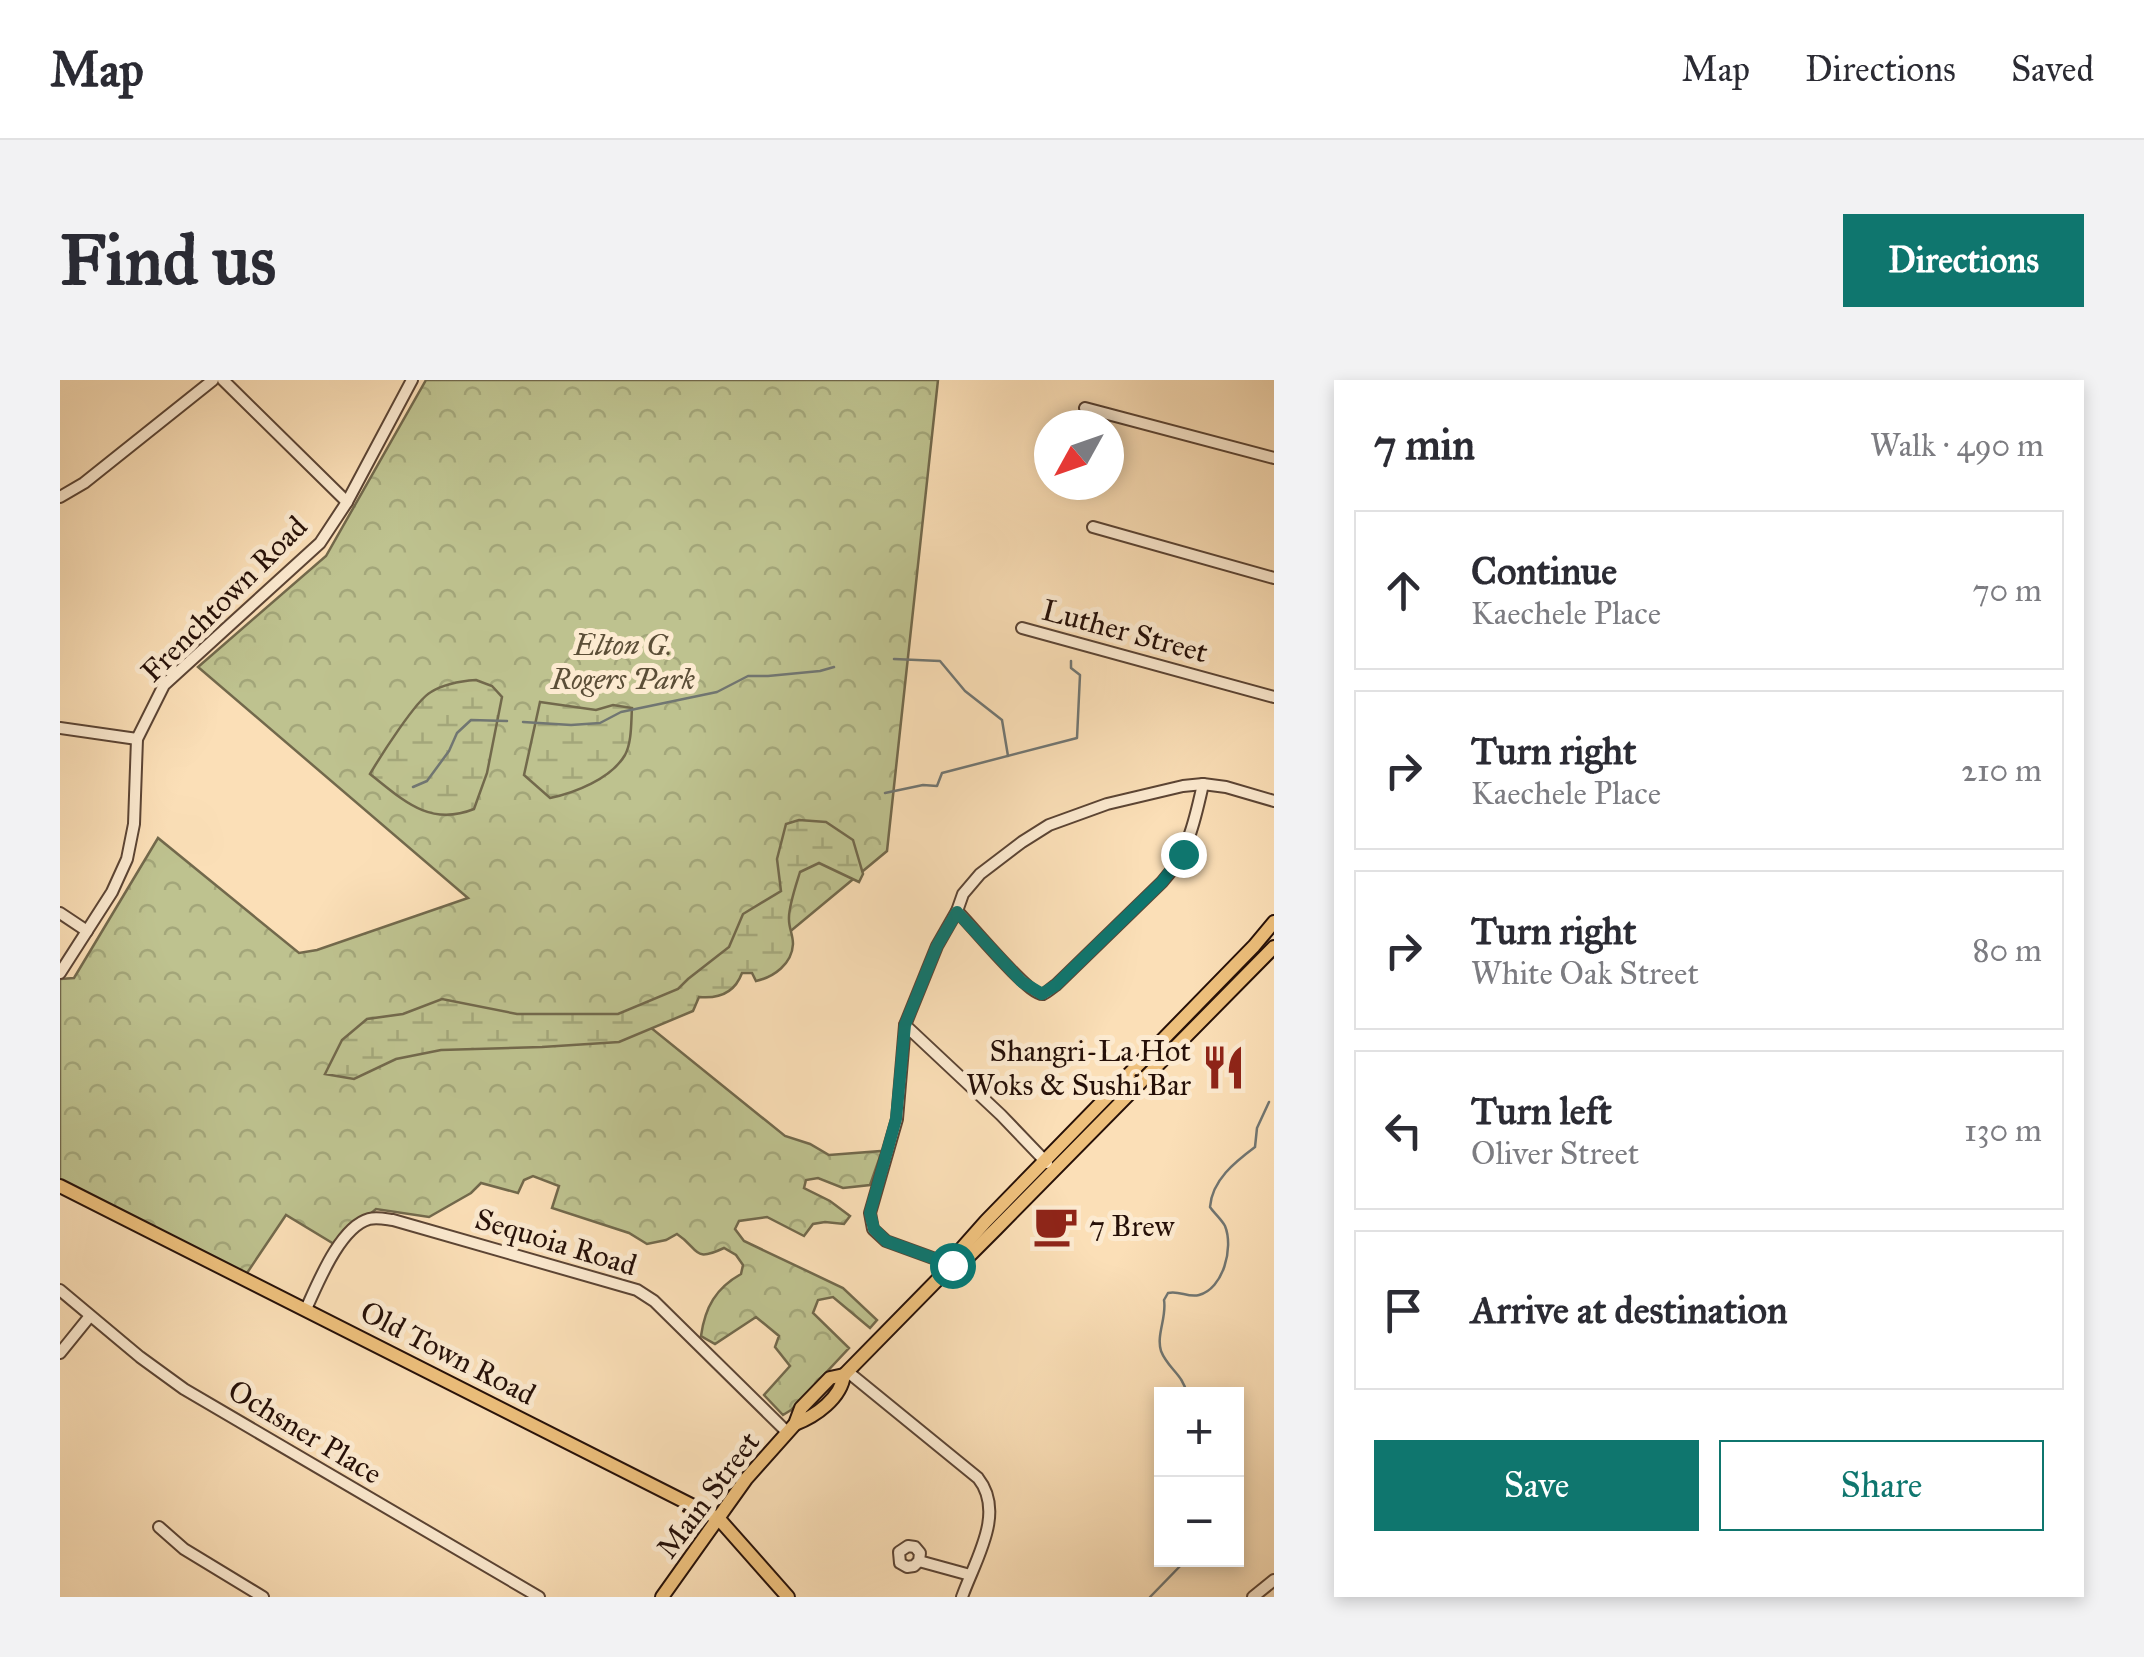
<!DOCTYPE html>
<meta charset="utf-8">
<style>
body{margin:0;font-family:"IM FELL Great Primer",serif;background:#f2f2f3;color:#2b2b33}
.controls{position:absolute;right:30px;bottom:30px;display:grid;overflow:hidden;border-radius:0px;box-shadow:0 5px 15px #0003}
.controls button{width:90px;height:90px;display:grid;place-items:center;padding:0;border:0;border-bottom:2px solid #e1e1e2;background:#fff;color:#2b2b33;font:50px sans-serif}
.compass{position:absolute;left:974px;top:30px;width:90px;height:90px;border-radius:50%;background:#fff;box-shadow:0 5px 15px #0003;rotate:230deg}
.stop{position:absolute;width:30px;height:30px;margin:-22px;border:8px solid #0f766e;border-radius:50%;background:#fff}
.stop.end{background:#0f766e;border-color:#fff;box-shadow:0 2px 10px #0008}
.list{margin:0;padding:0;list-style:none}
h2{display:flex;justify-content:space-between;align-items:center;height:130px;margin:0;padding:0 40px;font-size:42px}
h2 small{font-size:32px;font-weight:400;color:#7c7c81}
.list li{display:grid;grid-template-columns:65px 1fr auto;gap:30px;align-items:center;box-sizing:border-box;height:160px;margin:0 20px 20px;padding:0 20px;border:2px solid #e1e1e2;border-radius:0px}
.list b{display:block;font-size:38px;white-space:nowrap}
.list p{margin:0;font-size:32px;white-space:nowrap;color:#7c7c81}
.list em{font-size:32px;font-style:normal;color:#7c7c81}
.actions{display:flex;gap:20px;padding:30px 40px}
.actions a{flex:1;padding:22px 0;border:2px solid #0f766e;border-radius:0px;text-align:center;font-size:35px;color:#0f766e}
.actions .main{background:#0f766e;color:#fff}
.icon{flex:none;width:55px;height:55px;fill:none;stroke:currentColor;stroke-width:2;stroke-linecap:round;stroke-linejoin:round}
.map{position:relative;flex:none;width:1214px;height:1217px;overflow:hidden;border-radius:0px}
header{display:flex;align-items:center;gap:60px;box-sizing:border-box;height:140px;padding:0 50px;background:#fff;border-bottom:2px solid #e1e1e2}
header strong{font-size:48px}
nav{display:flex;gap:55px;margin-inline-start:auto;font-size:35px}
.intro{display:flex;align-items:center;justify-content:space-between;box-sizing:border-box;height:240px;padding:0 60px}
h1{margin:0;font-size:70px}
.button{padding:25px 45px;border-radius:0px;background:#0f766e;color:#fff;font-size:35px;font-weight:700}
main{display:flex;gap:60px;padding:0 60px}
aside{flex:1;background:#fff;border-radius:0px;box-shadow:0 5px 15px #0003}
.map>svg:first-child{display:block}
.forest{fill:url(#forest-crowns);stroke:#72694c;stroke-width:2.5}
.wetland{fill:url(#wetland-marsh);stroke:#72694c;stroke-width:2.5}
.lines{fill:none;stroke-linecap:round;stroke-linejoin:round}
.stream{stroke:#717672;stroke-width:2.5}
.minor-casing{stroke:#5b4434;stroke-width:14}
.major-casing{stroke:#261008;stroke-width:16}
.minor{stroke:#fcead0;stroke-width:10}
.major{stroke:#eec07c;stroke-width:12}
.route{stroke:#0f766e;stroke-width:12}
.labels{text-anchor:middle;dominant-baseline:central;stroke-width:10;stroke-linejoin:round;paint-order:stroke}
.street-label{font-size:30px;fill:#261008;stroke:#fcead0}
.park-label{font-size:30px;font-style:italic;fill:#5b4e37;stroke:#fcead0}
.poi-label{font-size:30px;fill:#261008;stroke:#fcead0;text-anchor:end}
</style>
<header>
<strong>Map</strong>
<nav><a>Map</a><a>Directions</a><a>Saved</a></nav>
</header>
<div class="intro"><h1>Find us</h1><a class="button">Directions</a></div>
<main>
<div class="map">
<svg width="1214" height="1217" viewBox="0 0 1214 1217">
<defs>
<pattern id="forest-crowns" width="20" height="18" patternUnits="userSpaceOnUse" patternTransform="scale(2.5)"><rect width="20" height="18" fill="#bec28f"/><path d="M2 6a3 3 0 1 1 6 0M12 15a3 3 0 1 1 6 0" fill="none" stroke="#a3a67a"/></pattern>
<pattern id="wetland-marsh" width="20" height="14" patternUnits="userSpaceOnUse" patternTransform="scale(2.5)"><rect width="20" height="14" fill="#bec28f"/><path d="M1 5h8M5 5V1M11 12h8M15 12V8" fill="none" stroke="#a3a67a"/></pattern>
</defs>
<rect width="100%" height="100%" fill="#fbdfb7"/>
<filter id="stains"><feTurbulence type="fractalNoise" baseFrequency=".002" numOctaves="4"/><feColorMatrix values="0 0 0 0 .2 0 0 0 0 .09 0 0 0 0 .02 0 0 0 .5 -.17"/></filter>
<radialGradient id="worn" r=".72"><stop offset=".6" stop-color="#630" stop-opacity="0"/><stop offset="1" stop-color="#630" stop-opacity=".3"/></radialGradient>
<path class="forest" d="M 366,0 L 878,0 L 827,471 L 709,569 L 585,643 L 725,756 L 750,764 L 769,775 L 822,771 L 810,805 L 783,808 L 758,798 L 746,800 L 744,808 L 770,821 L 790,836 L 784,844 L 765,842 L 753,844 L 744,856 L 707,837 L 679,841 L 675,849 L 684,861 L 783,908 L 817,940 L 810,948 L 773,917 L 758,920 L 753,933 L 789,968 L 731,1030 L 723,1035 L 704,1015 L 730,986 L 715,967 L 719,956 L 696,937 L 655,964 L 641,956 C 645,927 656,908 681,894 L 683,885 L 676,875 L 664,868 C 632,883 640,869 617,854 L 606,860 L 587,864 L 569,853 L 492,828 L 499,806 L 473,796 L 464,800 L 458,813 L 421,803 L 411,813 L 369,837 L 316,829 L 274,864 L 226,835 L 185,896 L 0,806 L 0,599 L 14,598 L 98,458 L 239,573 L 257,570 L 408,518 L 138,287 L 266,176 Z"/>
<g class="wetland">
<path d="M 416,300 L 432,306 L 442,317 L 427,393 L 414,429 C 369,447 343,420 310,394 C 320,377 356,320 371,312 C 384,304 401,301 416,300 Z"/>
<path d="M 480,322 L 536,330 L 553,325 L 572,328 C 571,342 572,362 565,375 C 551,399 514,413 490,418 L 464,395 Z"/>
<path d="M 739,440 L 766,442 L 793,460 L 803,494 L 799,502 L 759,483 L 740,492 C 736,505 728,528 729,540 C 729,548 733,555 733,564 C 732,584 714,597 696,601 L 692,593 L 682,593 C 675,612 659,619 639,617 L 633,631 L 559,662 L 482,667 L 381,670 L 336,679 L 294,699 L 265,694 L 282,660 L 307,639 L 343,634 L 382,619 L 457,634 L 558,634 L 618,609 L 628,599 L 669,567 L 683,534 L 721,511 L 717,479 L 726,444 Z"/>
</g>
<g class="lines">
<g class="stream">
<polyline points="834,279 880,281 905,311 942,340 948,376"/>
<polyline points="463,342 511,345 540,343 561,332 657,312 688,296 708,296 760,291 774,287"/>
<polyline points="353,407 367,401 389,371 397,353 411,340 447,341"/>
<polyline points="825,413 863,405 877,406 882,393 1017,358 1020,295 1011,288 1011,281"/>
<path d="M 1127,1014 C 1123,994 1108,989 1101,971 C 1096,955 1107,937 1104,920 L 1108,913 C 1119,910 1128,918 1139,915 C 1163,909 1174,868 1165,846 C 1162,840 1154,833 1150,827 C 1152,800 1175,782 1195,767 L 1197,748 L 1209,722"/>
<polyline points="1090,1217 1126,1180"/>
</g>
<defs>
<g id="minor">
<polyline points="163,0 287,122"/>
<polyline points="1025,28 1214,78"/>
<polyline points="0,117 24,103 153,0"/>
<polyline points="1033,147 1214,198"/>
<polyline points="962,248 1214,317"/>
<polyline points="0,348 77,359"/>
<path d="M 897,531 C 911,545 969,616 983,614 C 986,613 994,606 996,605 L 1102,502 C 1128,474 1135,440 1143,404"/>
<polyline points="0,533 27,551"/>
<polyline points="0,593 52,512 67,479 74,444 77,359 104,305 260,163 287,122 352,0"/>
<polyline points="845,645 941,735 987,783"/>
<polyline points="892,885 826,861 813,849 810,833 837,739 845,645 877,566 897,531 903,514 920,494 962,462 989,445 1047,424 1123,406 1143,404 1166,407 1214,421"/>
<polyline points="0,910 80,977 124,1009 479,1217"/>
<path d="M 246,929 C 258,903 280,847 309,839 C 317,837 325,839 333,840 L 577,910 L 594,921 L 727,1052"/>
<polyline points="0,973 30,936"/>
<path d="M 788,992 L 918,1098 C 946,1133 915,1180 902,1217"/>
<polyline points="99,1147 124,1169 203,1217"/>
<polyline points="859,1181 860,1173 855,1167 848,1166 839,1172 840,1183 847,1187 854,1186 859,1181 910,1195"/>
<polyline points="1193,1217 1214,1200"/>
</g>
<g id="major">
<polyline points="0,806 659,1139 728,1217"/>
<polyline points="892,885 903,882 936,849 1214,567"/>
<path d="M 735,1044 C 756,1036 781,1018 784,995 L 892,885 L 895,876 L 926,841 L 1194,566 L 1214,542"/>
<polyline points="602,1217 686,1099 735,1044 741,1028 770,998 784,995"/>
</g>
</defs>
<use href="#minor" class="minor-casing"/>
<use href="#major" class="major-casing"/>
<use href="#minor" class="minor"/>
<use href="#major" class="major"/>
</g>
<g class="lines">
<polyline class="route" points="892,885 826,861 814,849 810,833 836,739 845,645 877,566 897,532 962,602 982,614 996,605 1102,502 1123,474"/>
</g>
<defs>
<symbol id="restaurant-bare" viewBox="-9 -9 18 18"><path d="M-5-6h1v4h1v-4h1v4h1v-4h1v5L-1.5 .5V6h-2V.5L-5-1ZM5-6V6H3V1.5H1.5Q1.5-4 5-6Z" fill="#8f2418" stroke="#fcead0" stroke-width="2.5" paint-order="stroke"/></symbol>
<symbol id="cafe-bare" viewBox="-9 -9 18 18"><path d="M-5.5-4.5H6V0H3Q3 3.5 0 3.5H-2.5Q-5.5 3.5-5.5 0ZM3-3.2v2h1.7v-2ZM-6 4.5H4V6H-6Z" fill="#8f2418" stroke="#fcead0" stroke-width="2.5" paint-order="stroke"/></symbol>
</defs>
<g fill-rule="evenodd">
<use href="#restaurant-bare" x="1132" y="656" width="63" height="63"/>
<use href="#cafe-bare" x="964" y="814" width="63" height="63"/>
</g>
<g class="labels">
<g class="street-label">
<text transform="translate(164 219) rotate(-45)">Frenchtown Road</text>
<text transform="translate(1065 251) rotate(15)">Luther Street</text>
<text transform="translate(496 862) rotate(17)">Sequoia Road</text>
<text transform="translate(388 973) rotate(27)">Old Town Road</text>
<text transform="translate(245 1052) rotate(31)">Ochsner Place</text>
<text transform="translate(648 1115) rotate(-53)">Main Street</text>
</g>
<g class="park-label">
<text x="563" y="265">Elton G.<tspan x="563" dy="34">Rogers Park</tspan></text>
</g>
<g class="poi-label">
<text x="1131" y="671">Shangri-La Hot<tspan x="1131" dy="34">Woks &amp; Sushi Bar</tspan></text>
<text x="1029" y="846" text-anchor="start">7 Brew</text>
</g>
</g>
<rect width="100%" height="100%" filter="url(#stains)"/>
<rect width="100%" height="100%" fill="url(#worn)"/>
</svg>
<div class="controls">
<button>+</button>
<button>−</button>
</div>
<svg class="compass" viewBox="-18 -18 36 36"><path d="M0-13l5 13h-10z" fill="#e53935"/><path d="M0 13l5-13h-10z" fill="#7c7c81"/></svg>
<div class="stop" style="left:892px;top:885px"></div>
<div class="stop end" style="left:1123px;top:474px"></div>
</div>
<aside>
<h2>7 min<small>Walk · 490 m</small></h2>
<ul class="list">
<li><svg class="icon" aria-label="ahead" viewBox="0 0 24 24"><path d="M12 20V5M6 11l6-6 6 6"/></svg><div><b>Continue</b><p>Kaechele Place</p></div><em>70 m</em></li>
<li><svg class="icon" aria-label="right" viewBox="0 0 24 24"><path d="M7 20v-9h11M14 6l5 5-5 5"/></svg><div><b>Turn right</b><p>Kaechele Place</p></div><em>210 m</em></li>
<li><svg class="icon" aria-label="right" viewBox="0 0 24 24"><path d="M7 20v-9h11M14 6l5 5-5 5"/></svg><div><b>Turn right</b><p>White Oak Street</p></div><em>80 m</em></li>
<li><svg class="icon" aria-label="left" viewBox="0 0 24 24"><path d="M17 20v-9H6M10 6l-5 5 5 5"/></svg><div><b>Turn left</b><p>Oliver Street</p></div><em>130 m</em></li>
<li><svg class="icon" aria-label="arrive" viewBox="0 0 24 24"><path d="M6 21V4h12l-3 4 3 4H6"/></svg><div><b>Arrive at destination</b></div></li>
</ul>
<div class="actions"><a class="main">Save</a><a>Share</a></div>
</aside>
</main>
